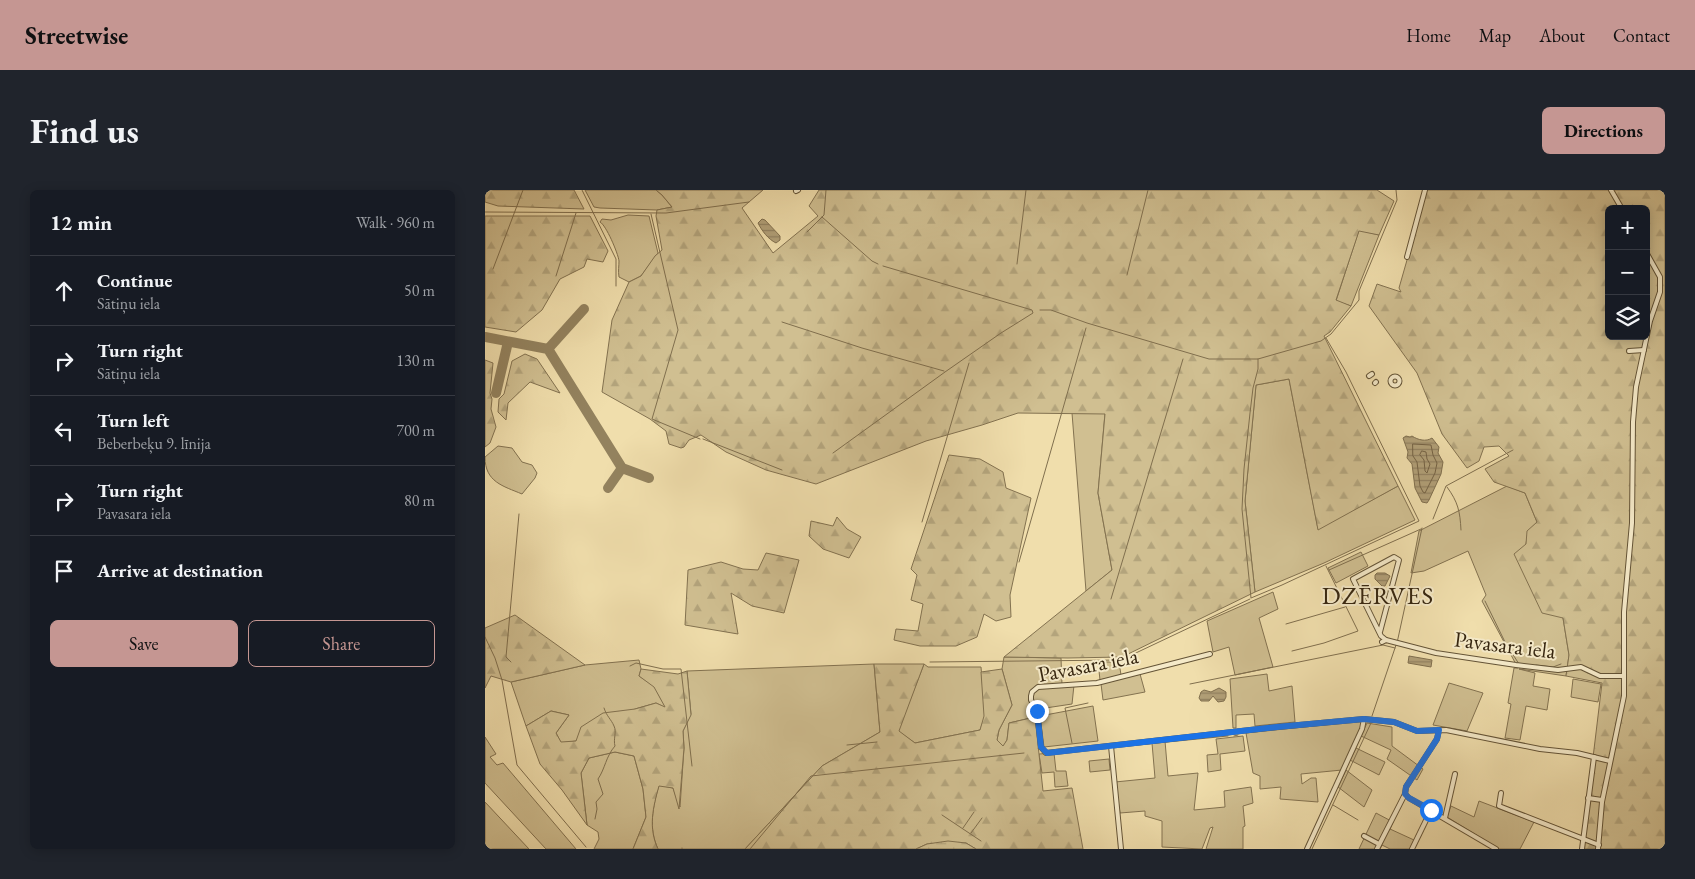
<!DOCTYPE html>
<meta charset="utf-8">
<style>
body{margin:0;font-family:"EB Garamond",serif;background:#20242c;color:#f1f3f6}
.controls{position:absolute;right:15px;top:15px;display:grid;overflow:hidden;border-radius:8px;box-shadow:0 2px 12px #0003}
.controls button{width:45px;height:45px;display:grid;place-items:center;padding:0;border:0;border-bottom:1px solid #363941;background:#171b24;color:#f1f3f6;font:25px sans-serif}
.stop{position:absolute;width:15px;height:15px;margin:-11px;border:4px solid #1a73e8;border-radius:50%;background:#fff}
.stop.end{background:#1a73e8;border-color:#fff;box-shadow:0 1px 5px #0008}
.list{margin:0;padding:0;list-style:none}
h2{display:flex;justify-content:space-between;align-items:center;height:65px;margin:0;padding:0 20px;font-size:21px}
h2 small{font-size:16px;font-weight:400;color:#9ea1a6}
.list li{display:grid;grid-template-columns:32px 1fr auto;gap:15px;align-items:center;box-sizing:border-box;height:70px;padding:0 20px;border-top:1px solid #363941}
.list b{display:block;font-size:19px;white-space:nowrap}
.list p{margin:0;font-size:16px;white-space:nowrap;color:#9ea1a6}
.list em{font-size:16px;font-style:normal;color:#9ea1a6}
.actions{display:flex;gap:10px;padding:15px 20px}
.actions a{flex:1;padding:11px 0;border:1px solid #c59692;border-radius:8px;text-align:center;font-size:18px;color:#c59692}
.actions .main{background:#c59692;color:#111}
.icon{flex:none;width:28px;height:28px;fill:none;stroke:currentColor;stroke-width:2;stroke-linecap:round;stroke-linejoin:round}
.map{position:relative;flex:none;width:1180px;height:659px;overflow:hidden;border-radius:8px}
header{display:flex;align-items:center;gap:30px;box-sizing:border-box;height:70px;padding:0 25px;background:#c59692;color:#111}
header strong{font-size:24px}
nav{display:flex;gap:28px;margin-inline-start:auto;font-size:18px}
.intro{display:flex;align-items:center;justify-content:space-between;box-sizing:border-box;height:120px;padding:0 30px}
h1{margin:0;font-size:35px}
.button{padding:12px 22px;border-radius:8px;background:#c59692;color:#111;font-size:18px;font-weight:700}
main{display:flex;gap:30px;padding:0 30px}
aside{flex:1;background:#171b24;border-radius:8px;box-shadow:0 2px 12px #0003}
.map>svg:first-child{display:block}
.green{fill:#d0bf91;stroke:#837250}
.forest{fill:url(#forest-firs);stroke:#837250;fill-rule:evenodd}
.wetland{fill:url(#wetland-marsh);stroke:#837250}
.water{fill:url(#water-rules);stroke:#806f4e}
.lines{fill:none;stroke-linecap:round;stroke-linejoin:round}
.shore{stroke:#746244;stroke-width:1}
.stream{stroke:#806f4e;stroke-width:1}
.taxiway{stroke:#93825e;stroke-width:10}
.street-casing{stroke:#645437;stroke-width:6}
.street{stroke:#f5eac9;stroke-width:4}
.route{stroke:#1a73e8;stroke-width:6}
.labels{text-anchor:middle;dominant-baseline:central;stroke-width:4;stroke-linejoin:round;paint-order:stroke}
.street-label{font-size:22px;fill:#362610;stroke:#f5eac9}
.quarter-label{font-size:25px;letter-spacing:1px;fill:#362610;stroke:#f5eac9}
</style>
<header>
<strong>Streetwise</strong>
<nav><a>Home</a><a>Map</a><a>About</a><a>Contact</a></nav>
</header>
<div class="intro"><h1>Find us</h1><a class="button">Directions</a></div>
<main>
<aside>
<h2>12 min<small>Walk · 960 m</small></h2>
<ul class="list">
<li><svg class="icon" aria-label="ahead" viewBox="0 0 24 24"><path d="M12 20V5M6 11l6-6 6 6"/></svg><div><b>Continue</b><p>Sātiņu iela</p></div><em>50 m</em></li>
<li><svg class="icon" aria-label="right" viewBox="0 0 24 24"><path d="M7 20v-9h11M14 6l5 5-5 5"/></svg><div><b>Turn right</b><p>Sātiņu iela</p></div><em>130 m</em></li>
<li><svg class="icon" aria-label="left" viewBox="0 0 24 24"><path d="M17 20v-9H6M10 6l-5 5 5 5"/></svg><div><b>Turn left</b><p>Beberbeķu 9. līnija</p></div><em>700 m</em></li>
<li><svg class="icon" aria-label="right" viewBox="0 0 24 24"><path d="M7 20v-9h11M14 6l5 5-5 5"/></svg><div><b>Turn right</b><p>Pavasara iela</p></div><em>80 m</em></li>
<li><svg class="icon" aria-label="arrive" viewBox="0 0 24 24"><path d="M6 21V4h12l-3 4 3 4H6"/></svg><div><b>Arrive at destination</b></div></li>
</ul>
<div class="actions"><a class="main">Save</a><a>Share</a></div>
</aside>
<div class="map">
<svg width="1180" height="659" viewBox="0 0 1180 659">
<defs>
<pattern id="forest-firs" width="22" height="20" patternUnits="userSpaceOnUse" patternTransform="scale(1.25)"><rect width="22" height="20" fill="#d0bf91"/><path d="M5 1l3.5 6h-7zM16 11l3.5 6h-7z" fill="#b3a47c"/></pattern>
<pattern id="wetland-marsh" width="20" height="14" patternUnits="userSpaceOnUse" patternTransform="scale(1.25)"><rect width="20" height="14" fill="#d0bf91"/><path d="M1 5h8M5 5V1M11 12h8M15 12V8" fill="none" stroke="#b3a47c"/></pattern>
<pattern id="water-rules" width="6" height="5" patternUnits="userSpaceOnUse" patternTransform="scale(1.25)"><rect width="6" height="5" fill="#b19f77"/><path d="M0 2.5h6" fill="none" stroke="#918160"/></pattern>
</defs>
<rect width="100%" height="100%" fill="#f0deac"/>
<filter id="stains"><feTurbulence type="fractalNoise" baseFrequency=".004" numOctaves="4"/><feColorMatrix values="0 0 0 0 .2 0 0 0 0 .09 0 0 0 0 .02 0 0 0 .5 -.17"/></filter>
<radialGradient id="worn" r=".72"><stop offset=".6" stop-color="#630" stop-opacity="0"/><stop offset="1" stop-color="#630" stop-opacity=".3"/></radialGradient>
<g class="green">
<polygon points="100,0 171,0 177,5 187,17 172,20 115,18 109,17"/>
<path d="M 143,25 L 164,26 L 173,63 L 156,86 L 144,92 L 134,87 C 133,81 134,76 134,71 C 133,63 121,35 115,32 L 117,29 L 126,30 Z"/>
<polygon points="874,40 894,45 866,116 851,111"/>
<polygon points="804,189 833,339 913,296 930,330 839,373 770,402 760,311 771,195"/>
<polygon points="587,223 620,223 613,303 627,380 601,401"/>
<path d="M 13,256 L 27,258 L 37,272 L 47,275 L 52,283 L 50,288 L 37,304 C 18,296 0,292 0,267 Z"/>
<polygon points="1022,296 1040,303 1052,332 1043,341 1041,354 1078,428 1084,465 1081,486 1034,479 1050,483 1048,496 1065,499 1062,520 1041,516 1035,550 1020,548 1026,514 1023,513 1029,478 1033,478 997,411 1001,405 983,361 939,381 926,383 934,341"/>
<polygon points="876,362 883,376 851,393 843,378"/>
<polygon points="788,402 793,419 774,428 788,477 750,485 744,457 728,462 722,431"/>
<polygon points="519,467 576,468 577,495 589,495 587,514 554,519 550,527 524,533 522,550 518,557 512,550 514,540 527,515 517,479"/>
<polygon points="154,470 156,479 154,486 169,496 181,518 171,513 150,519 91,551 76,553 71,543 84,525 66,521 41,536 26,492 100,475"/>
<polygon points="613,472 634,472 636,485 615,490"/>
<path d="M 389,474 L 395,542 L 337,576 L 260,659 L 173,659 C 163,637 168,617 174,595 L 188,598 L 195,617 L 199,558 L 198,541 L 206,524 L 202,481 Z"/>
<polygon points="439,474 443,477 496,477 500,526 495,540 430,553 413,541"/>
<polygon points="655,484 660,502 618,510 616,494"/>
<polygon points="782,484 784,501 807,496 810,532 770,536 769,524 751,525 751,538 748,538 745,489"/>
<polygon points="1088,489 1116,494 1113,512 1086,507"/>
<polygon points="964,493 998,503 982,541 948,535"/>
<polygon points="608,516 613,551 559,557 555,526"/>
<polygon points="877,531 877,536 857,580 816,584 817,594 826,588 831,588 833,612 795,609 796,597 775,599 775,586 768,583 761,543"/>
<polygon points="882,533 907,537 907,556 938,579 932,590 902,569 906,560 876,546"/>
<polygon points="758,546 760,561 735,564 736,580 723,582 722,565 733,564 731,549"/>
<polygon points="0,547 11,564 5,567 12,575 18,573 91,659 61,659 0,593"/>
<polygon points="680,551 683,586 713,583 709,620 740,617 739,601 766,597 768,613 758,616 760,636 758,637 758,659 721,659 728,637 725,638 717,659 677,657 677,631 660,626 660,621 635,623 630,592 670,588 667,553"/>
<polygon points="871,558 900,572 894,585 865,570"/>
<polygon points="130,562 149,566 158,599 161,627 148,659 109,659 114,649 113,642 102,635 96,583 104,568"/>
<polygon points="569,563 571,581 581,581 583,596 570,597 569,582 557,583 554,564"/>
<polygon points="624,569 625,580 605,582 604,571"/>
<polygon points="861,580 887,600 879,617 853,597"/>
<polygon points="994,611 1049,632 1035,659 1014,659 962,627 966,616 989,627"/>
<polygon points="0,612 44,659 0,659"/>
<polygon points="891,623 908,632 905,639 929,650 925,659 905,659 897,655 895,659 874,659"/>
</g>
<g class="forest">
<polygon points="0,0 89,0 99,19 13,16 0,12"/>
<polygon points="171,0 278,0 257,18 288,63 333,26 324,16 334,0 892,0 909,11 894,45 874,41 851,110 866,116 845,142 839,146 913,296 833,340 804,189 771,195 760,311 770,402 637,467 583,468 519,467 627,380 613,303 620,224 533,223 497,235 441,251 331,294 281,280 241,262 216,245 204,250 199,257 196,258 184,254 181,241 165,229 117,202 127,130 144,92 156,86 170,66 177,60 171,26 172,20 187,17 177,5"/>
<path d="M 942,0 L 1180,0 L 1180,659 L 1097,659 L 1117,493 L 1081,486 L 1084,465 L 1078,428 L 1057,423 L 1029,364 L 1041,354 L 1042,341 L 1052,332 L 1040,303 L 1009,292 L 1000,279 L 1024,266 L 1014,256 L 999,257 L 994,271 L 982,278 L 957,244 L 932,183 L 884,116 L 892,94 L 916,102 L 914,98 ZM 1124,19 L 1161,19 L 1161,146 L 1124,146 Z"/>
<polygon points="0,26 105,26 123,61 118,72 102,69 99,77 75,89 57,120 31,142 0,137"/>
<polygon points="40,164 52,169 75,203 45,192 23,213 21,230 13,222 14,209 19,204 27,171"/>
<polygon points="0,170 8,173 5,203 7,209 6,219 11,237 5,253 0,257"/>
<polygon points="464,265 495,269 518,282 521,298 546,308 525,405 526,427 511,431 499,424 492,447 471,456 435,456 409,450 411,439 433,441 438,414 426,410 432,385 426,379"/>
<polygon points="352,327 362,339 376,347 364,368 338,359 324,346 326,331 348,336"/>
<polygon points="281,363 314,370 299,423 267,416 246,403 253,444 200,435 203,380 236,372 258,379 273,380"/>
<polygon points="30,425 100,475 26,492 6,486 0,498 0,438"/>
<polygon points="389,474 439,474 414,541 430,553 495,540 499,526 496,482 517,479 527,515 514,540 512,550 518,556 522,550 524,533 550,527 558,601 587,598 598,659 491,659 481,653 442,654 431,659 260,659 337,576 395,542"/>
<path d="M 156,479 L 193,484 L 202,481 L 206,525 L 198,541 L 199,558 L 194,619 L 188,598 L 174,596 C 168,617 163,638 173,659 L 148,659 L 161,627 L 158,599 L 149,566 L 130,562 L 104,568 L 96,583 L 102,635 L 77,600 L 55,574 L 41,536 L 66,521 L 84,525 L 71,543 L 76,552 L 91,551 L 96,537 L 118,523 L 150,519 L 171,513 L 180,517 L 169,497 L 154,486 Z"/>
</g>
<polygon class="wetland" points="463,651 481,653 491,659 431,659 442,654"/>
<g class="water">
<path d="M 277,29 L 280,30 L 295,46 L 295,50 L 291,53 C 283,49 277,41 273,33 Z"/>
<path d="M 921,246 L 925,247 L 927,246 C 933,250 941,252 947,248 L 954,257 L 953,263 L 958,272 L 956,284 L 944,310 L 942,313 L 937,312 L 930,298 L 927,274 L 922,268 L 923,262 L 918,248 Z"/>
<polygon points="892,383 900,383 905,386 900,396 897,396 890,389 890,385"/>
<polygon points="924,466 947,470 946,477 923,473"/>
<polygon points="734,498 741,502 741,507 739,511 733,512 728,506 724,511 716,511 714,508 716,502 719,500 726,502"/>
</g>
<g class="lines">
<g class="shore">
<polygon points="928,254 946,255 948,265 952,273 950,283 940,303 938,302 935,296 932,272 928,266"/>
<polygon points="937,261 941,262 942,269 945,274 942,283 940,281 939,270 935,265"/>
</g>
<g class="stream">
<polyline points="97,0 131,69 131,96"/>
<polyline points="0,22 181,23 264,12"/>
<polyline points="166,24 193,140 167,229 215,249"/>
<polyline points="337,27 387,71 393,74"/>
<polyline points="322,42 339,25 341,0"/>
<polyline points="532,74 541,0"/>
<polyline points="8,79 38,0"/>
<polyline points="642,85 663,0"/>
<polyline points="71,86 91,23"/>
<polyline points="555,120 566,120 602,133 724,169 773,169 836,151 846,144 874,110 874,101 912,10 911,0"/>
<polyline points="297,132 377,158 459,181"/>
<polyline points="773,169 773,179 768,198 765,223 759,279 757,319 766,408 797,395 934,331 861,182 841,148"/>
<polyline points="218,249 297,280"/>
<polyline points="348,263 460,182 516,143 548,123 547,120 398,76"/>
<path d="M 962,297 C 973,312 975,321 976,340"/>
<polyline points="948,329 961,296 1028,260"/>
<polyline points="437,332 484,173"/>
<polyline points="534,372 601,138"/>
<polyline points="844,380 936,339"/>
<polyline points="626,409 698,169"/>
<polyline points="1000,411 1020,452 1034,474"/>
<polyline points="801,434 860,417"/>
<polyline points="0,447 10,468 17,490 32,575 101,657"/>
<polyline points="912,453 937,338"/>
<polyline points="807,461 839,453 873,441 841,376"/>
<polyline points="26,472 21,467 34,324"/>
<polyline points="445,472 636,470 765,409"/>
<polyline points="1051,475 1068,477 1076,474"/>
<polyline points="145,476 151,473 178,479 196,479 207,576"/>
<polyline points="705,494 898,455 910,458"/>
<polyline points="887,526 911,455"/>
<polyline points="749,546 753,545"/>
<polyline points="587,553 580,518 603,513"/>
<polyline points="362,555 392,552"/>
<polyline points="632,557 743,546"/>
<polyline points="848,615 873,630"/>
<polyline points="457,625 496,651"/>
<path d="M 110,629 L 112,619 L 111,612 L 118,604 L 113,589 C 120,579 121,566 130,556 C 128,549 132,542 129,536 C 126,529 122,527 119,518"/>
<polyline points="478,638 489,622"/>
<polyline points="486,643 497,628"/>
<polyline points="197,659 197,658"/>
<polyline points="265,659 326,586 539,563"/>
<polyline points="827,659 886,533"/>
</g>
<g class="taxiway">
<polyline points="0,147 63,159 137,278 164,288"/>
<polyline points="63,159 99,119"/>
<polyline points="11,203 23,152"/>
<polyline points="123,298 137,278"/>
</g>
<defs>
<g id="street">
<polyline points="1126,0 1137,19"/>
<polyline points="311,1 313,0"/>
<polyline points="922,67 940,0"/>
<polyline points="1144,161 1159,160"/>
<polyline points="884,186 887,184"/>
<circle cx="910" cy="191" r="4.5"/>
<polyline points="890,193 891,192"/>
<polyline points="895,442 914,370 909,367 868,389 896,446 901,450"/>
<polyline points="897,452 901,450 951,463 1031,475 1073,480 1096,477 1115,486 1138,486"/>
<polyline points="725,464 612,493 553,497 547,502 546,506 546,510 552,521 556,557 561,563 792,537 879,529 909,532 932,541 961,540 1055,559 1092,563 1125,571"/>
<polyline points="626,556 636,659"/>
<polyline points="1016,603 1014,616 1114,655"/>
<polyline points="920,604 924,608 1011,659"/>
<polyline points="1103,608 1117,610"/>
<polyline points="960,628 970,584"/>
<polyline points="879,646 894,654"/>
<polyline points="822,659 877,539 879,529"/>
<polyline points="892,659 920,604 921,597 952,549 954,540"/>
<polyline points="927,659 946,620"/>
<polyline points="1097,659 1109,567"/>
<polyline points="1113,659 1117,612 1139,506 1139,422 1147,333 1148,232 1151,197 1165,131 1175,102 1175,87 1161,62"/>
</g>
</defs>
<use href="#street" class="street-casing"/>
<use href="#street" class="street"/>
</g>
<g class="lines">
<polyline class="route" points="552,521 556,557 562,563 792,537 879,529 909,532 932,541 954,540 952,549 921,597 920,604 924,608 946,620"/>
</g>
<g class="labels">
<g class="street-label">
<text transform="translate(1020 455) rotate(7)">Pavasara iela</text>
<text transform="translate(603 475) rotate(-11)">Pavasara iela</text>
</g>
<g class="quarter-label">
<text x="893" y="405">DZĒRVES</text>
</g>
</g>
<rect width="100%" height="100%" filter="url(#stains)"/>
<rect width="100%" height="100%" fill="url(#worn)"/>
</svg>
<div class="controls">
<button>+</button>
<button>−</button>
<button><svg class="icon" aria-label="layers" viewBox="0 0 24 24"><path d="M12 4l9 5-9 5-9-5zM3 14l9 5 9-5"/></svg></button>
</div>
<div class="stop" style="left:946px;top:620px"></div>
<div class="stop end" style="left:552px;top:521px"></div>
</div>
</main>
